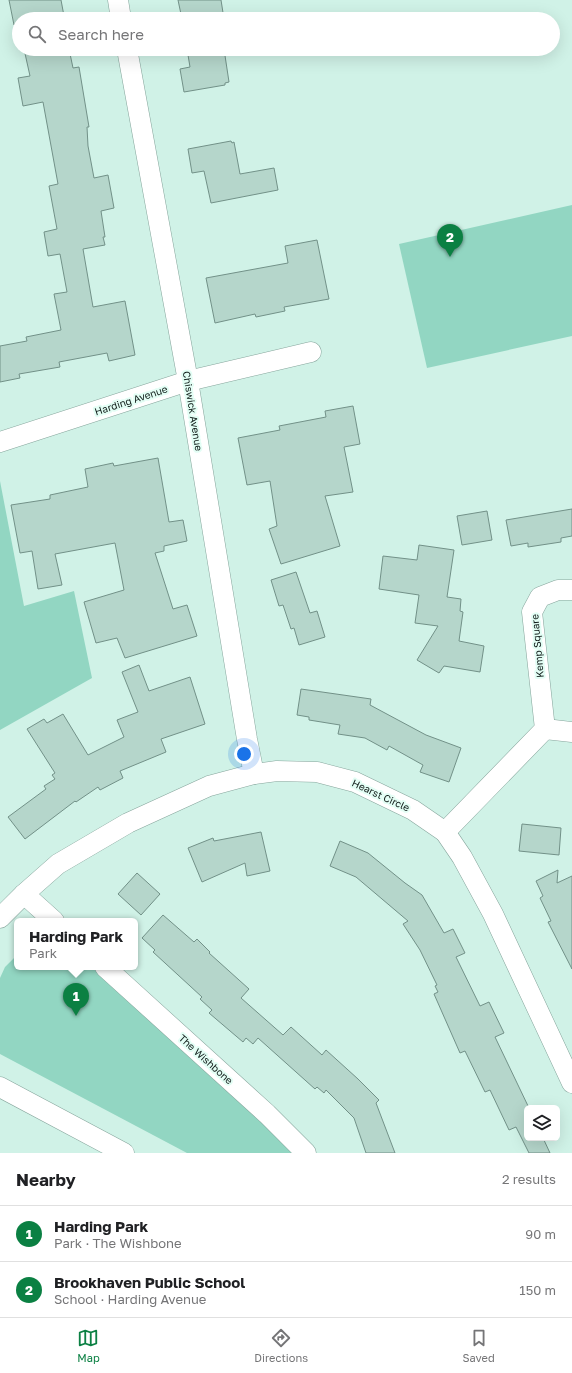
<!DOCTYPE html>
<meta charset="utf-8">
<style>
body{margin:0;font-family:"Golos Text",sans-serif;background:#f6f6f6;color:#202124}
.controls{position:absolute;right:12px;bottom:12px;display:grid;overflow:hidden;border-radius:6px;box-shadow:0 4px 16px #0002}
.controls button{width:36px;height:36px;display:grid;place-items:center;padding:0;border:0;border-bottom:1px solid #e0e0e0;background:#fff;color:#202124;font:20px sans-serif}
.you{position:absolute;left:244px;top:754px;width:14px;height:14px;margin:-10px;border:3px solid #fff;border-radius:50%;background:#1a73e8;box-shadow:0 0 0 6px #1a73e833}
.badge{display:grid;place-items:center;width:26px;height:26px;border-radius:50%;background:#0b8043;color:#fff;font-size:13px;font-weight:700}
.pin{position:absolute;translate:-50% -33px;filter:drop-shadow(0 1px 2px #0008)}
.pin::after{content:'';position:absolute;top:21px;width:14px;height:12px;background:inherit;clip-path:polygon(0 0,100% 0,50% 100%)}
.popup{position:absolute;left:14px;top:918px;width:124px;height:52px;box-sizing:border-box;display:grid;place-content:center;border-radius:6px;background:#fff;filter:drop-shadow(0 1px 3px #0005);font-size:13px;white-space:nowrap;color:#757577}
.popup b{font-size:15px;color:#202124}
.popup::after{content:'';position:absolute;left:50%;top:100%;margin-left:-8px;border:8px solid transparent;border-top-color:#fff}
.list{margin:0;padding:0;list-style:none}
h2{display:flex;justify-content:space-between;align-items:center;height:52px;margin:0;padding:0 16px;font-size:17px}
h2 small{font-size:13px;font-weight:400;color:#757577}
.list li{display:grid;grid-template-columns:26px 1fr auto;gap:12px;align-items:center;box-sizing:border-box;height:56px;padding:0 16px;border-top:1px solid #e0e0e0}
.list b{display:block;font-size:15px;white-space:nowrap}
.list p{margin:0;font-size:13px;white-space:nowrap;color:#757577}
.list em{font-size:13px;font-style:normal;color:#757577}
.icon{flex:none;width:22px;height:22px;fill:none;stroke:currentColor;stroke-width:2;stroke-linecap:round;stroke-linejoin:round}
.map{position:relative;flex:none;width:572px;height:1153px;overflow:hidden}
.search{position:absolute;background:#fff;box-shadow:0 4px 16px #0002;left:12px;right:12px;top:12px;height:44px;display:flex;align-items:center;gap:10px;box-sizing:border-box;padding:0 14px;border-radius:22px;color:#757577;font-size:15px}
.sheet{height:164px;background:#fff}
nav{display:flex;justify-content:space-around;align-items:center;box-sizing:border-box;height:56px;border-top:1px solid #e0e0e0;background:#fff;font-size:11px;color:#757577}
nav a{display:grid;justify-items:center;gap:2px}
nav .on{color:#0b8043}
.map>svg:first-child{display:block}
.green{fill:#92d6c2}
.building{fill:#b5d6cb;stroke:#729188}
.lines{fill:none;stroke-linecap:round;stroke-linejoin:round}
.street-casing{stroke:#86a59c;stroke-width:21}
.street{stroke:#fff;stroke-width:20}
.labels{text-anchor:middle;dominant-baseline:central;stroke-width:4;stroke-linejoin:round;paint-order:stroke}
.street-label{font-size:10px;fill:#101c19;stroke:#e3fef5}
</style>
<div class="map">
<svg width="572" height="1153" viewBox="0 0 572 1153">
<rect width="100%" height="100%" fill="#d0f2e7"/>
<g class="green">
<polygon points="572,205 572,336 427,368 399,244"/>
<polygon points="0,481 24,606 74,591 92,678 0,730"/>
<polygon points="17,955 17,967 101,967 293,1153 187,1153 0,1054 0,978 5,967"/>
</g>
<g class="building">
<polygon points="9,0 61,0 64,16 48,19 19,19 19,24 14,25"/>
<polygon points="178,0 221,0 224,19 182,19"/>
<polygon points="24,49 69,49 73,68 79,67 89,127 87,127 88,146 94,178 108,175 114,208 101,211 105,237 103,237 105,245 83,249 93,307 125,301 135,355 109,361 107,353 59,362 60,367 19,374 20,378 0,382 0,346 27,341 26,337 61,330 54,294 67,292 60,254 48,256 44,232 57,229 49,186 58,184 43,102 23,106 18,78 30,76"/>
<polygon points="187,49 224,49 229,82 225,83 225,85 184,92 180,69 190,67"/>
<polygon points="231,141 232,143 234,142 240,174 274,168 278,190 211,203 204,171 192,173 188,149"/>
<polygon points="317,240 329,299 284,307 285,311 256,317 255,314 215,323 206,278 288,263 285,246"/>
<polygon points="353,406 360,444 344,447 353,492 325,496 340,546 281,564 269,529 277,526 270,481 247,485 238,438 280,430 279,426 326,417 325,411"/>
<polygon points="158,458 169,522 183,520 187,541 164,546 164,551 155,553 173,609 187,605 197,636 125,658 117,638 96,643 84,602 124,590 115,543 55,554 62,585 38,589 32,551 20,553 11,505 50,499 50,495 88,487 85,469 113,463 114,466"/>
<polygon points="572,509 572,536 561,538 561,542 528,547 528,543 511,546 506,520"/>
<polygon points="487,511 492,540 462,545 457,516"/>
<polygon points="419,545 454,550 447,597 461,599 460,611 463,612 459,641 484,646 480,672 444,666 439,673 417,660 438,626 415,623 419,595 379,589 383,556 417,560"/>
<polygon points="296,572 310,613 317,611 325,637 299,645 294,628 291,629 283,605 279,606 271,580"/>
<polygon points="139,665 149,691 190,677 205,724 161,739 166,752 120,771 123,778 100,790 98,787 76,802 75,801 25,839 8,817 46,789 44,786 55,779 52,775 55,773 27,729 44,719 47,723 63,714 88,755 124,737 117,720 138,712 122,672"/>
<polygon points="301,689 371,699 370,705 426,735 461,748 449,782 420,772 423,765 389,746 387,750 365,738 338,734 340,725 309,720 309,717 297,715"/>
<polygon points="522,824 561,828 559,855 519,851"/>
<polygon points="261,832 270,871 247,876 245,863 202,882 188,848 213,838 214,841"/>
<polygon points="340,841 368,853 405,883 422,895 444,933 453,929 465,953 456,957 480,1006 489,1002 504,1033 495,1037 529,1108 527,1108 527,1138 543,1138 550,1153 529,1153 516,1127 509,1130 490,1090 485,1092 465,1051 460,1053 434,994 438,992 435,986 437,985 420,950 403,924 408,921 356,877 330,866"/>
<polygon points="558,870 557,883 572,876 572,969 548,922 551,921 540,898 543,896 536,881"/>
<polygon points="137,873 160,894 141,915 118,894"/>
<polygon points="163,915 194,942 197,939 210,952 209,953 249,989 241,998 283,1035 291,1027 322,1055 326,1050 358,1079 379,1100 376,1103 395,1153 366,1153 354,1118 326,1090 324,1093 317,1087 315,1089 258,1038 253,1044 246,1038 243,1042 209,1013 212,1010 200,999 202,997 153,952 155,950 142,938"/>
</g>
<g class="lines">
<defs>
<g id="street">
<polyline points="118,0 121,19"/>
<polyline points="127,49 188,381 247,739 254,774"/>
<polyline points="0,442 188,381 311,352"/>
<polyline points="545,729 572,732"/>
<polyline points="445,832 545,729 532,612 540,597 558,590 572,590"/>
<polyline points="24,894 54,921"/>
<polyline points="0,918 24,894 58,864 128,823 209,786 254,774 277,771 317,772 355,782 413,810 445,832 462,857 493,914 572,1083"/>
<polyline points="105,967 267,1114 306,1153"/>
<polyline points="0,1087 124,1153"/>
</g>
</defs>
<use href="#street" class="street-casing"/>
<use href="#street" class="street"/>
</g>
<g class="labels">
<g class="street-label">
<text transform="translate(131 400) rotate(-18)">Harding Avenue</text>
<text transform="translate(193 411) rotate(81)">Chiswick Avenue</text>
<text transform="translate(537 646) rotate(-95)">Kemp Square</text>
<text transform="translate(381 795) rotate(25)">Hearst Circle</text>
<text transform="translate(206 1059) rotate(42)">The Wishbone</text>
</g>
</g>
</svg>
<div class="controls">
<button><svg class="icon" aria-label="layers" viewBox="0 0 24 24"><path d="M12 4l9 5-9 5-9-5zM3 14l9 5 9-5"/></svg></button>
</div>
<div class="you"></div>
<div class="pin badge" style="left:76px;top:1016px">1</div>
<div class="popup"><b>Harding Park</b>Park</div>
<div class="pin badge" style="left:450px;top:257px">2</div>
<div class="search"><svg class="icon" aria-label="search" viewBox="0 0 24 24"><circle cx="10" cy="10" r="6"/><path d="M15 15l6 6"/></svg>Search here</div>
</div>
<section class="sheet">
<h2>Nearby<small>2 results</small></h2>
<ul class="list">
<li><span class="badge">1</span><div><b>Harding Park</b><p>Park · The Wishbone</p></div><em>90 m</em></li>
<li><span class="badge">2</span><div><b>Brookhaven Public School</b><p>School · Harding Avenue</p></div><em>150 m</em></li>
</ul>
</section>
<nav>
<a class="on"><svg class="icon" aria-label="map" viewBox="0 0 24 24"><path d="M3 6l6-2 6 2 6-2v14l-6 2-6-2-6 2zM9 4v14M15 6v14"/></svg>Map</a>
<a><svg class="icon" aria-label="directions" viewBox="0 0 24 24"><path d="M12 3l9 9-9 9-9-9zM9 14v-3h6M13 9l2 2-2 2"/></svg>Directions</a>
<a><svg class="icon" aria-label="saved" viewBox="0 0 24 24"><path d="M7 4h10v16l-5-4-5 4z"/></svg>Saved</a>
</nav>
